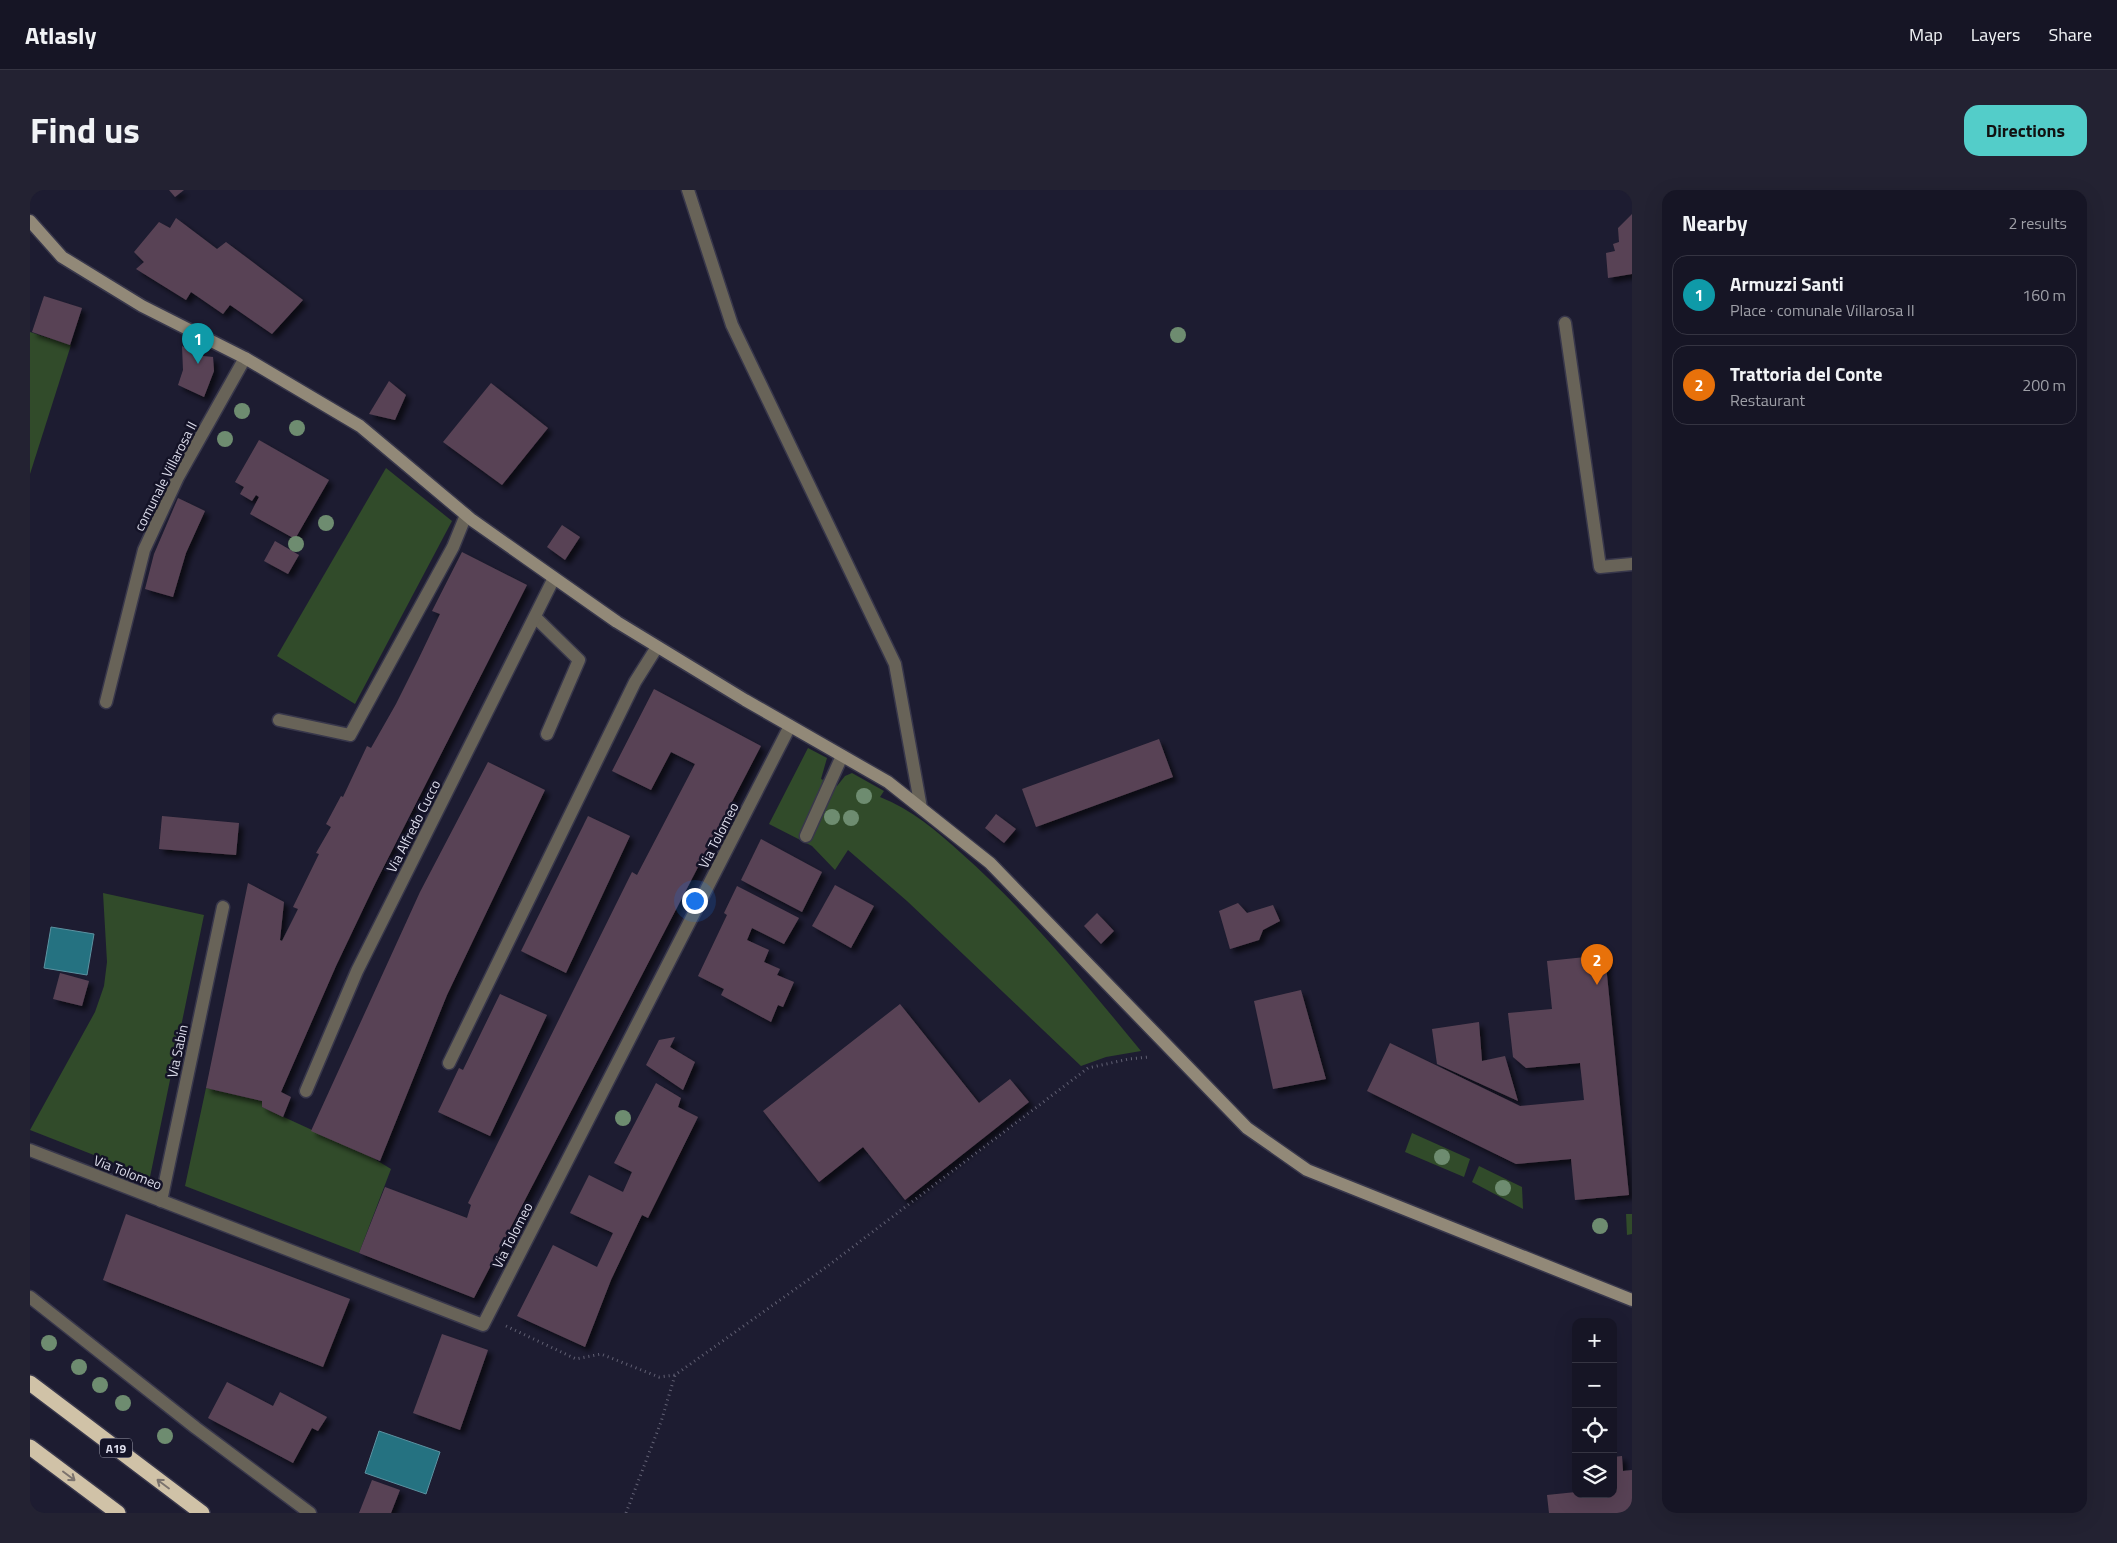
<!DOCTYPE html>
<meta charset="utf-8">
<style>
body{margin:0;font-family:"Titillium Web",sans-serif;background:#232232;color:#f1f3f6}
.controls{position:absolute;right:15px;bottom:15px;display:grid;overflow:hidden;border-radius:10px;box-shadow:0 5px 20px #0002}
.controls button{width:45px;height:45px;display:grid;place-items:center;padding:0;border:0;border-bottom:1px solid #353442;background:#161525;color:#f1f3f6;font:25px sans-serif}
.you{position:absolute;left:664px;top:710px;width:18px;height:18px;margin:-12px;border:4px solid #fff;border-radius:50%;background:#1a73e8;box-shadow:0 0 0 8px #1a73e833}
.badge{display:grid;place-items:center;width:32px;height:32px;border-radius:50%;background:#53cdc9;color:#fff;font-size:16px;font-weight:700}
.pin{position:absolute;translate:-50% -41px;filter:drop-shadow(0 1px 2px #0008)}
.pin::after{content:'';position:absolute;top:26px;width:18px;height:15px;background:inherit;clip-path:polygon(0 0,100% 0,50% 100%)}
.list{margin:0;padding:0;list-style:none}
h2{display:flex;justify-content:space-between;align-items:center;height:65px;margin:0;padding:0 20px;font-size:21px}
h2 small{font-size:16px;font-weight:400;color:#9e9fa7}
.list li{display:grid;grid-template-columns:32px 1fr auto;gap:15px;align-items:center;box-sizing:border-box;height:80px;margin:0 10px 10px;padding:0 10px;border:1px solid #353442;border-radius:15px}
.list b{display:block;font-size:19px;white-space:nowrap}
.list p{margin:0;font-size:16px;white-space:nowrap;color:#9e9fa7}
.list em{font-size:16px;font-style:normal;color:#9e9fa7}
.icon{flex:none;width:28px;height:28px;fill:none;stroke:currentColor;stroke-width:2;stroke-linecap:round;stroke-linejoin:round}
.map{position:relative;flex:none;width:1602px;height:1323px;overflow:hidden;border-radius:15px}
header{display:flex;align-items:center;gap:30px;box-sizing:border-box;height:70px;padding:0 25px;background:#161525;border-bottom:1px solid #353442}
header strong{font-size:24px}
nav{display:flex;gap:28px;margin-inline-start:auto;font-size:18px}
.intro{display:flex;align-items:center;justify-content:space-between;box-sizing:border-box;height:120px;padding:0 30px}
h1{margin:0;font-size:35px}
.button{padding:12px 22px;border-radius:15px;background:#53cdc9;color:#111;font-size:18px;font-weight:700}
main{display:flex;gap:30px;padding:0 30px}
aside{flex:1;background:#161525;border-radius:15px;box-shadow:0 5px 20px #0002}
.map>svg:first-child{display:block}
.green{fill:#314b2a}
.water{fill:#257281;stroke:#5c92a1}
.building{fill:#594355;filter:url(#shadow)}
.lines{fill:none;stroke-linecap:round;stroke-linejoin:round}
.lane-casing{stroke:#38374b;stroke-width:15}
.street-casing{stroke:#38374b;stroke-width:15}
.secondary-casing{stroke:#38374b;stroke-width:15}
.highway-casing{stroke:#38374b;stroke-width:18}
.path{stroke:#626174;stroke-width:3;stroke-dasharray:1 4;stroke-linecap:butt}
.lane{stroke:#686358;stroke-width:12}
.street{stroke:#686358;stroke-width:12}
.secondary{stroke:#928978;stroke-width:12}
.highway{stroke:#d0c2a7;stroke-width:15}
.tree{fill:#6e8c70}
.oneway{stroke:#7b736d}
.labels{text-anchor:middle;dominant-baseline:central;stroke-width:5;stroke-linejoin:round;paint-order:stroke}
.shield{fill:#141327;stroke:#a0a0b0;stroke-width:1}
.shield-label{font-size:12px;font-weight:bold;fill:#dcdceb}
.street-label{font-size:14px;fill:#dcdceb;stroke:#141327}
</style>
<header>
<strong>Atlasly</strong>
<nav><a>Map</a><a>Layers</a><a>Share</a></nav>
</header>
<div class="intro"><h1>Find us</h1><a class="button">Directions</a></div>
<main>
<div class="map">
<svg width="1602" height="1323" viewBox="0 0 1602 1323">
<defs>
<filter id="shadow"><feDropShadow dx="4.5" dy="4.5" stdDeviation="2.5" flood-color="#0009"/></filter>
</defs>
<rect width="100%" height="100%" fill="#1d1c31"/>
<g class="green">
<polygon points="0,142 41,155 0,284"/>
<polygon points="356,278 422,331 325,514 247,466"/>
<path d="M 778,558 L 797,568 L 791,589 L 807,596 L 815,586 L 822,583 L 854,601 L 850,607 C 881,619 907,641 931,663 C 998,722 1054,792 1111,861 L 1076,867 L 1051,876 L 877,711 L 818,660 L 805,680 L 782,656 L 739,634 Z"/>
<polygon points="73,703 174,725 120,987 0,940 65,822 74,796 77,772"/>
<polygon points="176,898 232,911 232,917 343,968 361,979 329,1063 155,996"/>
<polygon points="1382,943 1440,969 1434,987 1375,962"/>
<polygon points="1449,976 1492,997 1493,1019 1442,992"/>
<polygon points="1596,1024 1602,1024 1602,1044 1597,1045"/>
</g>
<g class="water">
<polygon points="21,737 64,744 57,785 14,778"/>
<polygon points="349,1241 410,1262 396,1304 335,1283"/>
</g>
<g class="building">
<polygon points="139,0 154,0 145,7"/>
<polygon points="1602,24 1602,84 1578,88 1576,63 1585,61 1583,54 1589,52 1588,38"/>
<polygon points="146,28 187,59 196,52 273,110 242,144 200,115 193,124 161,102 156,110 106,79 114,72 104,62 129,32 140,38"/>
<polygon points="14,106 52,118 40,155 2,142"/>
<polygon points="152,156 173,166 183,167 184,181 174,207 148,195 153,180"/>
<polygon points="359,191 376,205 365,230 339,224"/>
<polygon points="461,193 518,238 472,295 413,252"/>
<polygon points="229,250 299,290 265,349 220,324 229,307 226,305 222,311 210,304 214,297 205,292"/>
<polygon points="148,308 175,321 156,363 143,407 115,399 124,364"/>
<polygon points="532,335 550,347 535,370 517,357"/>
<polygon points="245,351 269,365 258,384 234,371"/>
<polygon points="432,362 497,395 346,692 306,776 251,902 261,907 253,927 232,917 232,911 176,898 218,693 254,712 250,750 252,751 268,719 263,717 289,664 286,663 301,637 296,634 311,606 313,607 337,556 341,558 366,514 388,470 410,424 402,421"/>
<polygon points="624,499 731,556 444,1108 329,1063 355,997 437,1028 441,1015 438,1013 602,682 607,685 665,574 641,562 621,600 582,581"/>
<polygon points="1129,549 1143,587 1006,637 992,599"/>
<polygon points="458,572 515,600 417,805 350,971 281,941 390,702"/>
<polygon points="966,624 986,639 974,653 955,638"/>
<polygon points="132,626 209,633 206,665 129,659"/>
<polygon points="558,626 600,646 536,783 491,761"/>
<polygon points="731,649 792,682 772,722 711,690"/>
<polygon points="805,695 844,716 821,758 782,736"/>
<polygon points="707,696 769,728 754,754 722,738 717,750 739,760 734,772 750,779 747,785 764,792 753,817 748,815 741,832 691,805 694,799 668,786 697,725 694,723"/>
<polygon points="1208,713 1217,723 1243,715 1250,731 1233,740 1229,750 1200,759 1189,721"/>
<polygon points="1067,723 1084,741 1071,754 1054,736"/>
<polygon points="1575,765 1599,1005 1545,1010 1541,969 1486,974 1337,901 1360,853 1490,916 1554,910 1550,873 1496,878 1483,867 1478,823 1522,819 1517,771"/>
<polygon points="30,783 59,791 52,816 23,809"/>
<polygon points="1271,800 1296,889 1243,899 1224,811"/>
<polygon points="470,804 517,825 460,946 408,922 429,878 433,880"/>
<polygon points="870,814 949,913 980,889 999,912 875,1010 833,957 789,992 733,921"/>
<polygon points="1449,832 1452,871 1475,866 1488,911 1407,874 1402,839"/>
<polygon points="645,847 640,857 665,872 653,900 616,875 629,850"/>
<polygon points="626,893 651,908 648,917 668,927 618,1028 612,1025 599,1052 581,1090 555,1157 487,1126 523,1055 567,1077 583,1043 540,1023 559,985 593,1002 602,982 584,973"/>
<polygon points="96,1024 320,1109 293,1177 73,1090"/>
<polygon points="412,1144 458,1160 430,1240 383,1223"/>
<polygon points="197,1192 243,1216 250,1202 297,1227 288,1241 282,1238 263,1273 178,1228"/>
<polygon points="1592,1266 1593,1281 1602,1280 1602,1323 1519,1323 1517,1305 1546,1302 1546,1304 1583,1304 1583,1267"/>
<polygon points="342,1290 370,1300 361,1323 329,1323"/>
</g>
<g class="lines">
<defs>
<g id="lane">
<polyline points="505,427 549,470 517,544"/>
<polyline points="249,530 320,545 423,357 436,325"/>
<polyline points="776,646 812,566"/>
<polyline points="0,1107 166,1238 280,1323"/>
</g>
<g id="street">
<polyline points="658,0 702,135 865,474 891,618"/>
<polyline points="1535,133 1570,377 1602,374"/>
<polyline points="76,512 114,360 148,287 215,168"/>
<polyline points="419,873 605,492 627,457"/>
<polyline points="276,901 327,781 524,388"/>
<polyline points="0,960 453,1135 760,536"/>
<polyline points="131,1011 193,717"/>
</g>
<polyline id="secondary" points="0,31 32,67 112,116 215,168 330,236 442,330 587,432 715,510 858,592 960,673 1217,938 1277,980 1602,1110"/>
<g id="highway">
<polyline points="0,1193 172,1323"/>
<polyline points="0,1257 88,1323"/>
</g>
</defs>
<use href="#lane" class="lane-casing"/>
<use href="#street" class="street-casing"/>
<use href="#secondary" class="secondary-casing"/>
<use href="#highway" class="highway-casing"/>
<g class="path">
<polyline points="476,1136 546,1169 571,1164 629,1187 645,1185 799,1075 1058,878 1099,869 1119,867"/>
<polyline points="596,1323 631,1232 645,1185"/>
</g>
<use href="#lane" class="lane"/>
<use href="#street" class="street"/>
<use href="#secondary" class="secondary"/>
<use href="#highway" class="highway"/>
</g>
<g class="tree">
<circle cx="1148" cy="145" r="8"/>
<circle cx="212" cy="221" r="8"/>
<circle cx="267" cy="238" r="8"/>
<circle cx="195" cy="249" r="8"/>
<circle cx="296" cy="333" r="8"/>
<circle cx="266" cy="354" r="8"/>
<circle cx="834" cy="606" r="8"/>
<circle cx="802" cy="627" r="8"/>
<circle cx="821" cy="628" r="8"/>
<circle cx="593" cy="928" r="8"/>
<circle cx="1412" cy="967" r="8"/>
<circle cx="1473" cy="998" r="8"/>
<circle cx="1570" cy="1036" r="8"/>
<circle cx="19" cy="1153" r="8"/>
<circle cx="49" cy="1177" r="8"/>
<circle cx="70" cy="1195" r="8"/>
<circle cx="93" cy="1213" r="8"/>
<circle cx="135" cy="1246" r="8"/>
</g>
<defs><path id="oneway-shaft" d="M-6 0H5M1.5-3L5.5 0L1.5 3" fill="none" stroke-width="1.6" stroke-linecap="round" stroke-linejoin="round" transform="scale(1.25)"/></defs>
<g class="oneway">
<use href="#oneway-shaft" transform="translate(39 1286) rotate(37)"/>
<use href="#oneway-shaft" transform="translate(133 1294) rotate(-143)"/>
</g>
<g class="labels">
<rect class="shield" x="70" y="1248.5" width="32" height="19" rx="4"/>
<g class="shield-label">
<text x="86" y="1258">A19</text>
</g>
<g class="street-label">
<text transform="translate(135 286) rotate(-63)">comunale Villarosa II</text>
<text transform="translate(383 636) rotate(-63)">Via Alfredo Cucco</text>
<text transform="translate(688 645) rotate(-63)">Via Tolomeo</text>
<text transform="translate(147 861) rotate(-78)">Via Sabin</text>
<text transform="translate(98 982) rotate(21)">Via Tolomeo</text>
<text transform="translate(482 1045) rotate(-63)">Via Tolomeo</text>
</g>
</g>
</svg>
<div class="controls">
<button>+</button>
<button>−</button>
<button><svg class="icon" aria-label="locate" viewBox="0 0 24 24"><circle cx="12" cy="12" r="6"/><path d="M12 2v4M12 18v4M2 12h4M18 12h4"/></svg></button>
<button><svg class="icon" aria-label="layers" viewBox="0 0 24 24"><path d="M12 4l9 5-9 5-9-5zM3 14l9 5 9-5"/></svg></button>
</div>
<div class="you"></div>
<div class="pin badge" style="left:168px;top:174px;background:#0f9aa8">1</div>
<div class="pin badge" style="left:1567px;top:795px;background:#e8710a">2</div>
</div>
<aside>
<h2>Nearby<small>2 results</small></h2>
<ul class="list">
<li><span class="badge" style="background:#0f9aa8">1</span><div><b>Armuzzi Santi</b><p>Place · comunale Villarosa II</p></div><em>160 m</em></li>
<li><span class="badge" style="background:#e8710a">2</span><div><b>Trattoria del Conte</b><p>Restaurant</p></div><em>200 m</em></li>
</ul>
</aside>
</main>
